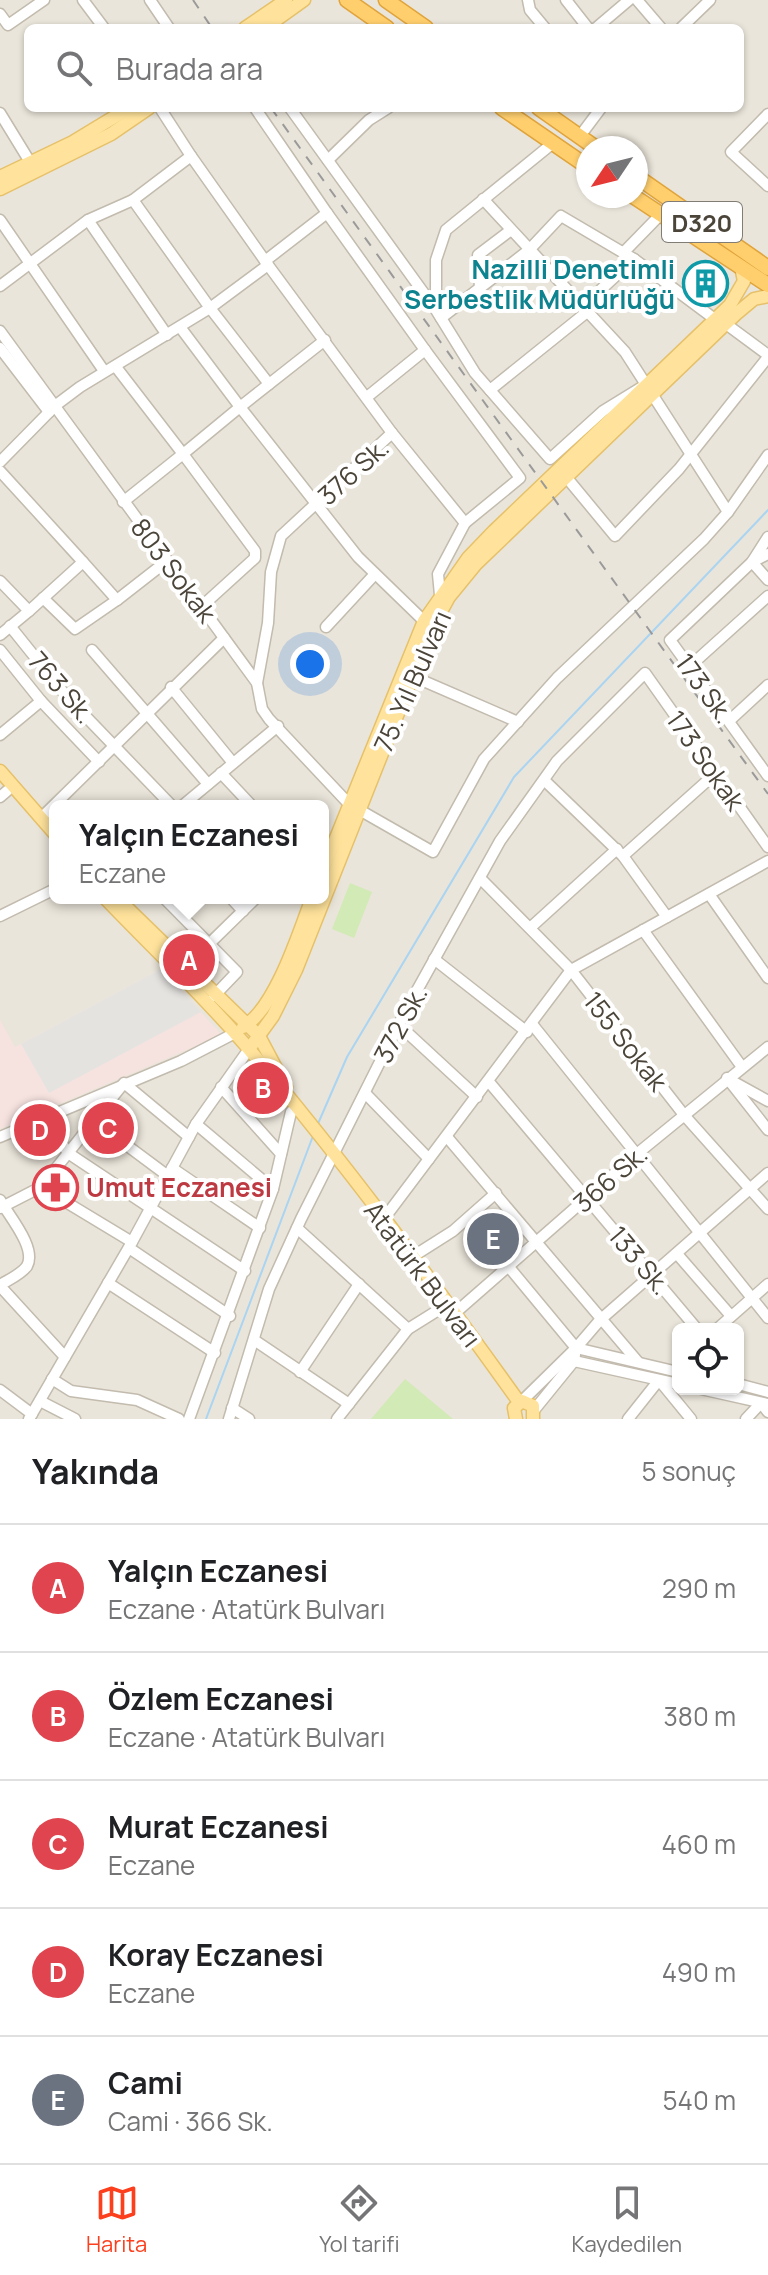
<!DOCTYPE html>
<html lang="tr">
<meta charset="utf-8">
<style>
body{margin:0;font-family:Manrope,sans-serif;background:#f2f2f2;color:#202124}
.controls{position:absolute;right:24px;bottom:24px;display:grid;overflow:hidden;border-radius:12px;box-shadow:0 2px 6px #0004}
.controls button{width:72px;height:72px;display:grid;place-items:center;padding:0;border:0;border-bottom:2px solid #e0e0e0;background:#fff;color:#202124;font:40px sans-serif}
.compass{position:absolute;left:576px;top:136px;width:72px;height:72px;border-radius:50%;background:#fff;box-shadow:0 2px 6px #0004;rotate:235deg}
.you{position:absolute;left:310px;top:664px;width:28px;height:28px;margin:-20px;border:6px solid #fff;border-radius:50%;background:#1a73e8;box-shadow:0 0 0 12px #1a73e833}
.badge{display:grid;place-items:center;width:52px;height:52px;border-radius:50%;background:#fc3f1d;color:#fff;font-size:26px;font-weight:700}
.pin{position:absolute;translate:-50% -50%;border:4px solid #fff;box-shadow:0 2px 8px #0006}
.popup{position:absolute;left:49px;top:800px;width:280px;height:104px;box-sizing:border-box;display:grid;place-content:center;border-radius:12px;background:#fff;filter:drop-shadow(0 2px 6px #0005);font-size:26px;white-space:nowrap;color:#757577}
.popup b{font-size:30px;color:#202124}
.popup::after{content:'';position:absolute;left:50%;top:100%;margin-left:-16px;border:16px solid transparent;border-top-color:#fff}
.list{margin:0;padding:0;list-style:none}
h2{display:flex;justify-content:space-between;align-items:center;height:104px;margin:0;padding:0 32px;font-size:34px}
h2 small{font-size:26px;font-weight:400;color:#757577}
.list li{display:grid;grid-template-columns:52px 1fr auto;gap:24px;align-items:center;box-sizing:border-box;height:128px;padding:0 32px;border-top:2px solid #e0e0e0}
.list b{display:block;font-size:30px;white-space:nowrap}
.list p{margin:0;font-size:26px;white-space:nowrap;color:#757577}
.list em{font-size:26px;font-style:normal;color:#757577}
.icon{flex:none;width:44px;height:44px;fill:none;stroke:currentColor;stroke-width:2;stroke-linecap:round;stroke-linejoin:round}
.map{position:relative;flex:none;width:768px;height:1419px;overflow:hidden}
.search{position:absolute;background:#fff;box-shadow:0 2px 6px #0004;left:24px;right:24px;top:24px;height:88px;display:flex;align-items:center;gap:20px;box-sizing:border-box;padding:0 28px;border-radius:12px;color:#757577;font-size:30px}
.sheet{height:744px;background:#fff}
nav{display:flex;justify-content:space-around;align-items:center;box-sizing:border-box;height:112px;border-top:2px solid #e0e0e0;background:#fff;font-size:22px;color:#757577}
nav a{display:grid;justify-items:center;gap:4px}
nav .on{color:#fc3f1d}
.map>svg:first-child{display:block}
.residential{fill:#eae5da;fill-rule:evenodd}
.medical{fill:#f6e3e0}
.green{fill:#d2eab5}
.parking{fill:#e5e3e0}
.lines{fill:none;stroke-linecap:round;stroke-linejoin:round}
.stream{stroke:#a9d4f2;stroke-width:2}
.minor-casing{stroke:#c2bbae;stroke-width:13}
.major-casing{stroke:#e6c16a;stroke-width:15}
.highway-casing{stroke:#e0a43c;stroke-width:17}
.minor{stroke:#fff;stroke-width:10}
.major{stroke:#ffe39c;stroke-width:12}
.highway{stroke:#ffcf6e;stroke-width:14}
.rail{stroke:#9a9a9a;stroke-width:2;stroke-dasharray:10 10;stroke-linecap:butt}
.labels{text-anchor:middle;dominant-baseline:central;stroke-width:8;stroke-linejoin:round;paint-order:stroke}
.shield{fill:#fff;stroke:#817c74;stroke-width:2}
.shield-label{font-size:24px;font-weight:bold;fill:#4b4439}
.culture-label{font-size:26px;font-weight:bold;fill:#0d838f;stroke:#fff;text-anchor:end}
.street-label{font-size:26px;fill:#4b4439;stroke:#fff}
.health-label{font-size:26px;font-weight:bold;fill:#be3a42;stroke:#fff;text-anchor:start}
</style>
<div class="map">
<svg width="768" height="1419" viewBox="0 0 768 1419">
<rect width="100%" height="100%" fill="#f6f3ec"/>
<path class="residential" d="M 0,0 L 768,0 L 768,1419 L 0,1419 ZM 28,28 L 740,28 L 740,108 L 28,108 ZM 588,148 L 636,148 L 636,196 L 588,196 ZM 55,806 L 323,806 L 323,898 L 55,898 ZM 678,1329 L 738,1329 L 738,1389 L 678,1389 Z"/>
<polygon class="medical" points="161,969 222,1035 0,1129 0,1020 15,1047"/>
<g class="green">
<polygon points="350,883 372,892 354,938 332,929"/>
<polygon points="405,1379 453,1419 371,1419"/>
</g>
<polygon class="parking" points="161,969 201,1012 49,1093 21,1044"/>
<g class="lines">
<g class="stream">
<polyline points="317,1126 347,1057 514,777 768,510"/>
<polyline points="206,1419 313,1136"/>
</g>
<defs>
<g id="minor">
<polyline points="83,0 104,28"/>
<polyline points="150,0 169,28"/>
<polyline points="528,0 530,10 545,28"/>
<polyline points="566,0 588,28"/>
<polyline points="637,0 661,28"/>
<polyline points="0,14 8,25 44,0"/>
<polyline points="596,28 629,0"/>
<polyline points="681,28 710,0"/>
<polyline points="160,108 191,156"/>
<polyline points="255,108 327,213 265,261"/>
<polyline points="290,108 436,310 475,373 550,459 603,411 642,387"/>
<polyline points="0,113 30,162"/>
<polyline points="768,114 731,152 768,186"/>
<polyline points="580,136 601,108"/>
<polyline points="328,160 369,120 388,108"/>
<polyline points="483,199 625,352 728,512"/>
<polyline points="133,200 191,156 268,265 210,308 269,384"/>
<polyline points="327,213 425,350"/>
<polyline points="0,220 104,371"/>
<polyline points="88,220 167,335"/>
<polyline points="624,252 661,214"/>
<polyline points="268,265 392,433"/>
<polyline points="0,286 88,220 133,200 210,308 80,387 56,405 0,462"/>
<polyline points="480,288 478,255 511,230"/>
<polyline points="582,307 634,259"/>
<polyline points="436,308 436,260 446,230 553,143"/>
<polyline points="441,318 529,250 561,216 634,259 716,320"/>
<polyline points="726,324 768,355"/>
<polyline points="180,327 240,407 325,340"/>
<polyline points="0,331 257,683 262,709 269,719 349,804 433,852 484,759 557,678 704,539 728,512 768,455"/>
<polyline points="0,348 49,412"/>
<polyline points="116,367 183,454 123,502"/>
<polyline points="490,390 587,312"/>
<polyline points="367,397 425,350 520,478 465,523"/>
<polyline points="0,471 83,562 29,611"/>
<polyline points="567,478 615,536 679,469 768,357"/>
<polyline points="768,537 752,562 670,640 768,776"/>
<polyline points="768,554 752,562 768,580"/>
<polyline points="0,581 29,611 0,635"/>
<polyline points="43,598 75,629 117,600 83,562"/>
<polyline points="117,600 167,561"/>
<polyline points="201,607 255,558 255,551 183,454 240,407 358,557 424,621"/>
<polyline points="10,626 67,697 172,806"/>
<polyline points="326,627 375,574"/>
<polyline points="0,650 41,701"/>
<polyline points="92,650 208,784"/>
<polyline points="689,667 768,596"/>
<polyline points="412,676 518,722"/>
<polyline points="257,683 268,623 271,572 281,536 392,433 465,523 438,574 440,595"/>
<polyline points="171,687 233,763"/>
<polyline points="729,721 768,685"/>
<polyline points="0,735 41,701 99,762"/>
<polyline points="221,773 252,806"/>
<polyline points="544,780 623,856 667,917"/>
<polyline points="0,797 7,791"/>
<polyline points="182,806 278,726"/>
<polyline points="41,818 224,638"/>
<polyline points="623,856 716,773"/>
<polyline points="480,878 571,970 684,1115 768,1209"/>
<polyline points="709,894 768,978"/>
<polyline points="164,898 237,972 214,996"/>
<polyline points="231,898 243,911"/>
<polyline points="0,916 55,889"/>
<polyline points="530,928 617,849"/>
<polyline points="643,930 742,1067"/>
<polyline points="209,944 256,898"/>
<polyline points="434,959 527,1032"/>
<polyline points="532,1024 768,1318"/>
<polyline points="399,1025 477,1097"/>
<polyline points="727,1078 768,1130"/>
<polyline points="732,1081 768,1101"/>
<polyline points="489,1082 697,1329"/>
<polyline points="221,1087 281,1154"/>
<polyline points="365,1093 429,1159"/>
<polyline points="45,1117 68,1153 245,1271"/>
<polyline points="94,1121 168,1176"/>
<polyline points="196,1124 273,1189"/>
<polyline points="0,1137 181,1061 235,1033"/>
<polyline points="447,1137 638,1362"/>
<polyline points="172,1168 260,1228"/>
<polyline points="41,1187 132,1242"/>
<path d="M 0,1200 C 9,1216 37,1248 27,1266 C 22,1274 8,1280 0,1285"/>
<polyline points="0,1208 41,1187 124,1083 189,1137"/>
<polyline points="383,1220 571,970 768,861"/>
<polyline points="297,1228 408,1329"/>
<polyline points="129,1248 230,1316"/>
<polyline points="678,1255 731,1316"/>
<polyline points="412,1257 453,1231 496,1193"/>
<polyline points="508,1266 576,1348"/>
<polyline points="108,1283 215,1353"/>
<polyline points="0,1286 65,1357"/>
<polyline points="455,1313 638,1153 768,1047"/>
<polyline points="717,1329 768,1284"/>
<polyline points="254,1340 349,1404"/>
<polyline points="576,1348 678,1372"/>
<polyline points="574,1361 678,1384"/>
<polyline points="300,1372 359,1284"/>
<polyline points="52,1379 71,1391 137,1400 179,1419"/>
<polyline points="659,1380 691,1419"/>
<polyline points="738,1384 768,1392"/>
<polyline points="701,1389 768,1404"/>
<polyline points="0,1390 32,1414"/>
<polyline points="40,1401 75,1419"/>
<polyline points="522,1401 576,1348"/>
<polyline points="232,1408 249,1419"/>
<polyline points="535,1409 574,1361 576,1348 600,1320 768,1173"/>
<polyline points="29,1419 132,1242 196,1124 249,1049"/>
<polyline points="189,1419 273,1189 291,1112 296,1107"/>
<polyline points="229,1419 269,1289 301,1219 405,1012 500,841 557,761 645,673 768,847"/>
<polyline points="337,1419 408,1329 448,1304"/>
<polyline points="628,1419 659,1380"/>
<polyline points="746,1419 761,1403 768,1412"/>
</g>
<g id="major">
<polyline points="245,28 286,0"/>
<polyline points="265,28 304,0"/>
<polyline points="0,177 73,142 129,108"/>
<polyline points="0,189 111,134 149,108"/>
<polyline points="0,771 55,834"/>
<polyline points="323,870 424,621 468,558 494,531 730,305 744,281 741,267"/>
<path d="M 105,898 C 153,948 204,996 248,1048 C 344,1161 433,1282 519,1402"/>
<polyline points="117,898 259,1036 286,1087"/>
<path d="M 243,1027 C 275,1009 299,933 312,898"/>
<polyline points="249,1049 273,1016 296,970 431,630 449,597 476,564 736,314 754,299 768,296"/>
<polyline points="516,1419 514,1408 522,1401 533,1406 533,1419"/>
</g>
<g id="highway">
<polyline points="347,0 387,28"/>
<polyline points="386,0 426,28"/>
<polyline points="502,108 588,167"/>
<polyline points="539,108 596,148"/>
<polyline points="636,176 768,268"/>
<polyline points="633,196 768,285"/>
</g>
</defs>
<use href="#minor" class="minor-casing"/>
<use href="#major" class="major-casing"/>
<use href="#highway" class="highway-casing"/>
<use href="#minor" class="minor"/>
<use href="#major" class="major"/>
<use href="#highway" class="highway"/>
<g class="rail">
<polyline points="193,0 212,28"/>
<polyline points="271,108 768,794"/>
</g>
</g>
<defs>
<symbol id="building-ring" viewBox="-11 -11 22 22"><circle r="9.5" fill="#fff" stroke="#0f9aa8" stroke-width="1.5"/><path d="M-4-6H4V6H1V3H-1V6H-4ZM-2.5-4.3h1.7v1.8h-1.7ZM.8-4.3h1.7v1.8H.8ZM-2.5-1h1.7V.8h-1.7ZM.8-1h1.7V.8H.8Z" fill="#0f9aa8"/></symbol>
<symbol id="pharmacy-ring" viewBox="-11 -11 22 22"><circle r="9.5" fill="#fff" stroke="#e0444e" stroke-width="1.5"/><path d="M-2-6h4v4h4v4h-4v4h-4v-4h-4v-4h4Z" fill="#e0444e"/></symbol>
</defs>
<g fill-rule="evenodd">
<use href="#building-ring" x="680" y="258" width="51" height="51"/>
<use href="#pharmacy-ring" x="30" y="1162" width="51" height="51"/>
</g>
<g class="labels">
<rect class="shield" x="662" y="202" width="80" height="40" rx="6"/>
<g class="shield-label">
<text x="702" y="222">D320</text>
</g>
<g class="culture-label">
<text x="675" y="269">Nazilli Denetimli<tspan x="675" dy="30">Serbestlik Müdürlüğü</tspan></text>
</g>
<g class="street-label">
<text transform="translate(353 471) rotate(-42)">376 Sk.</text>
<text transform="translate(174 570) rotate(53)">803 Sokak</text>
<text transform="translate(412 681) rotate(-66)">75. Yıl Bulvarı</text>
<text transform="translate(62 687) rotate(49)">763 Sk.</text>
<text transform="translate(705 688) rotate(54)">173 Sk.</text>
<text transform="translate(706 760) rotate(55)">173 Sokak</text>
<text transform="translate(400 1024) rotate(-62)">372 Sk.</text>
<text transform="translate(626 1041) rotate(52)">155 Sokak</text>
<text transform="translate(610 1178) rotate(-41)">366 Sk.</text>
<text transform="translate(640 1260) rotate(50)">133 Sk.</text>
<text transform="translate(423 1274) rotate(53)">Atatürk Bulvarı</text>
</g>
<g class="health-label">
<text x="86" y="1187">Umut Eczanesi</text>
</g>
</g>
</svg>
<div class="controls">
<button><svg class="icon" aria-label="locate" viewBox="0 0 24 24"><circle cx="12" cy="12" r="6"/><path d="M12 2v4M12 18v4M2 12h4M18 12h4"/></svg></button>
</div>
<svg class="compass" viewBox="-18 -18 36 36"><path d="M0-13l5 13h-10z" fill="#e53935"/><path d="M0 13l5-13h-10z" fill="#757577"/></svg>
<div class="you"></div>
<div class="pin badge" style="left:189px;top:960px;background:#e0444e">A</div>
<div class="popup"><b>Yalçın Eczanesi</b>Eczane</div>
<div class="pin badge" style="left:263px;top:1088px;background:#e0444e">B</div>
<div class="pin badge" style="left:108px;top:1128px;background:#e0444e">C</div>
<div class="pin badge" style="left:40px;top:1130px;background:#e0444e">D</div>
<div class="pin badge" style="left:493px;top:1239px;background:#6b7280">E</div>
<div class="search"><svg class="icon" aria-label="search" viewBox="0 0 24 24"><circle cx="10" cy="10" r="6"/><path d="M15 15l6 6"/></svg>Burada ara</div>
</div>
<section class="sheet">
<h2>Yakında<small>5 sonuç</small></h2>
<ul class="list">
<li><span class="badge" style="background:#e0444e">A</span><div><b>Yalçın Eczanesi</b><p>Eczane · Atatürk Bulvarı</p></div><em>290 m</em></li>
<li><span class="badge" style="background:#e0444e">B</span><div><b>Özlem Eczanesi</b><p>Eczane · Atatürk Bulvarı</p></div><em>380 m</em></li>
<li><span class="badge" style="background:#e0444e">C</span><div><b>Murat Eczanesi</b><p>Eczane</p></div><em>460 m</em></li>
<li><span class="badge" style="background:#e0444e">D</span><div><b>Koray Eczanesi</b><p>Eczane</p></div><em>490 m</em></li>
<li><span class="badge" style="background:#6b7280">E</span><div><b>Cami</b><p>Cami · 366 Sk.</p></div><em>540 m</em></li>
</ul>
</section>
<nav>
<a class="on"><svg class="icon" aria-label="map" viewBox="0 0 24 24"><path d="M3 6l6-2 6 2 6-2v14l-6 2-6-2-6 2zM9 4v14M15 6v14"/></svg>Harita</a>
<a><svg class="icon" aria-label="directions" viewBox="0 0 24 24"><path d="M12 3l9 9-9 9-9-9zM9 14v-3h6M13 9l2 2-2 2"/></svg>Yol tarifi</a>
<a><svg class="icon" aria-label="saved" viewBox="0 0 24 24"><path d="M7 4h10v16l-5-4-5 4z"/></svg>Kaydedilen</a>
</nav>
